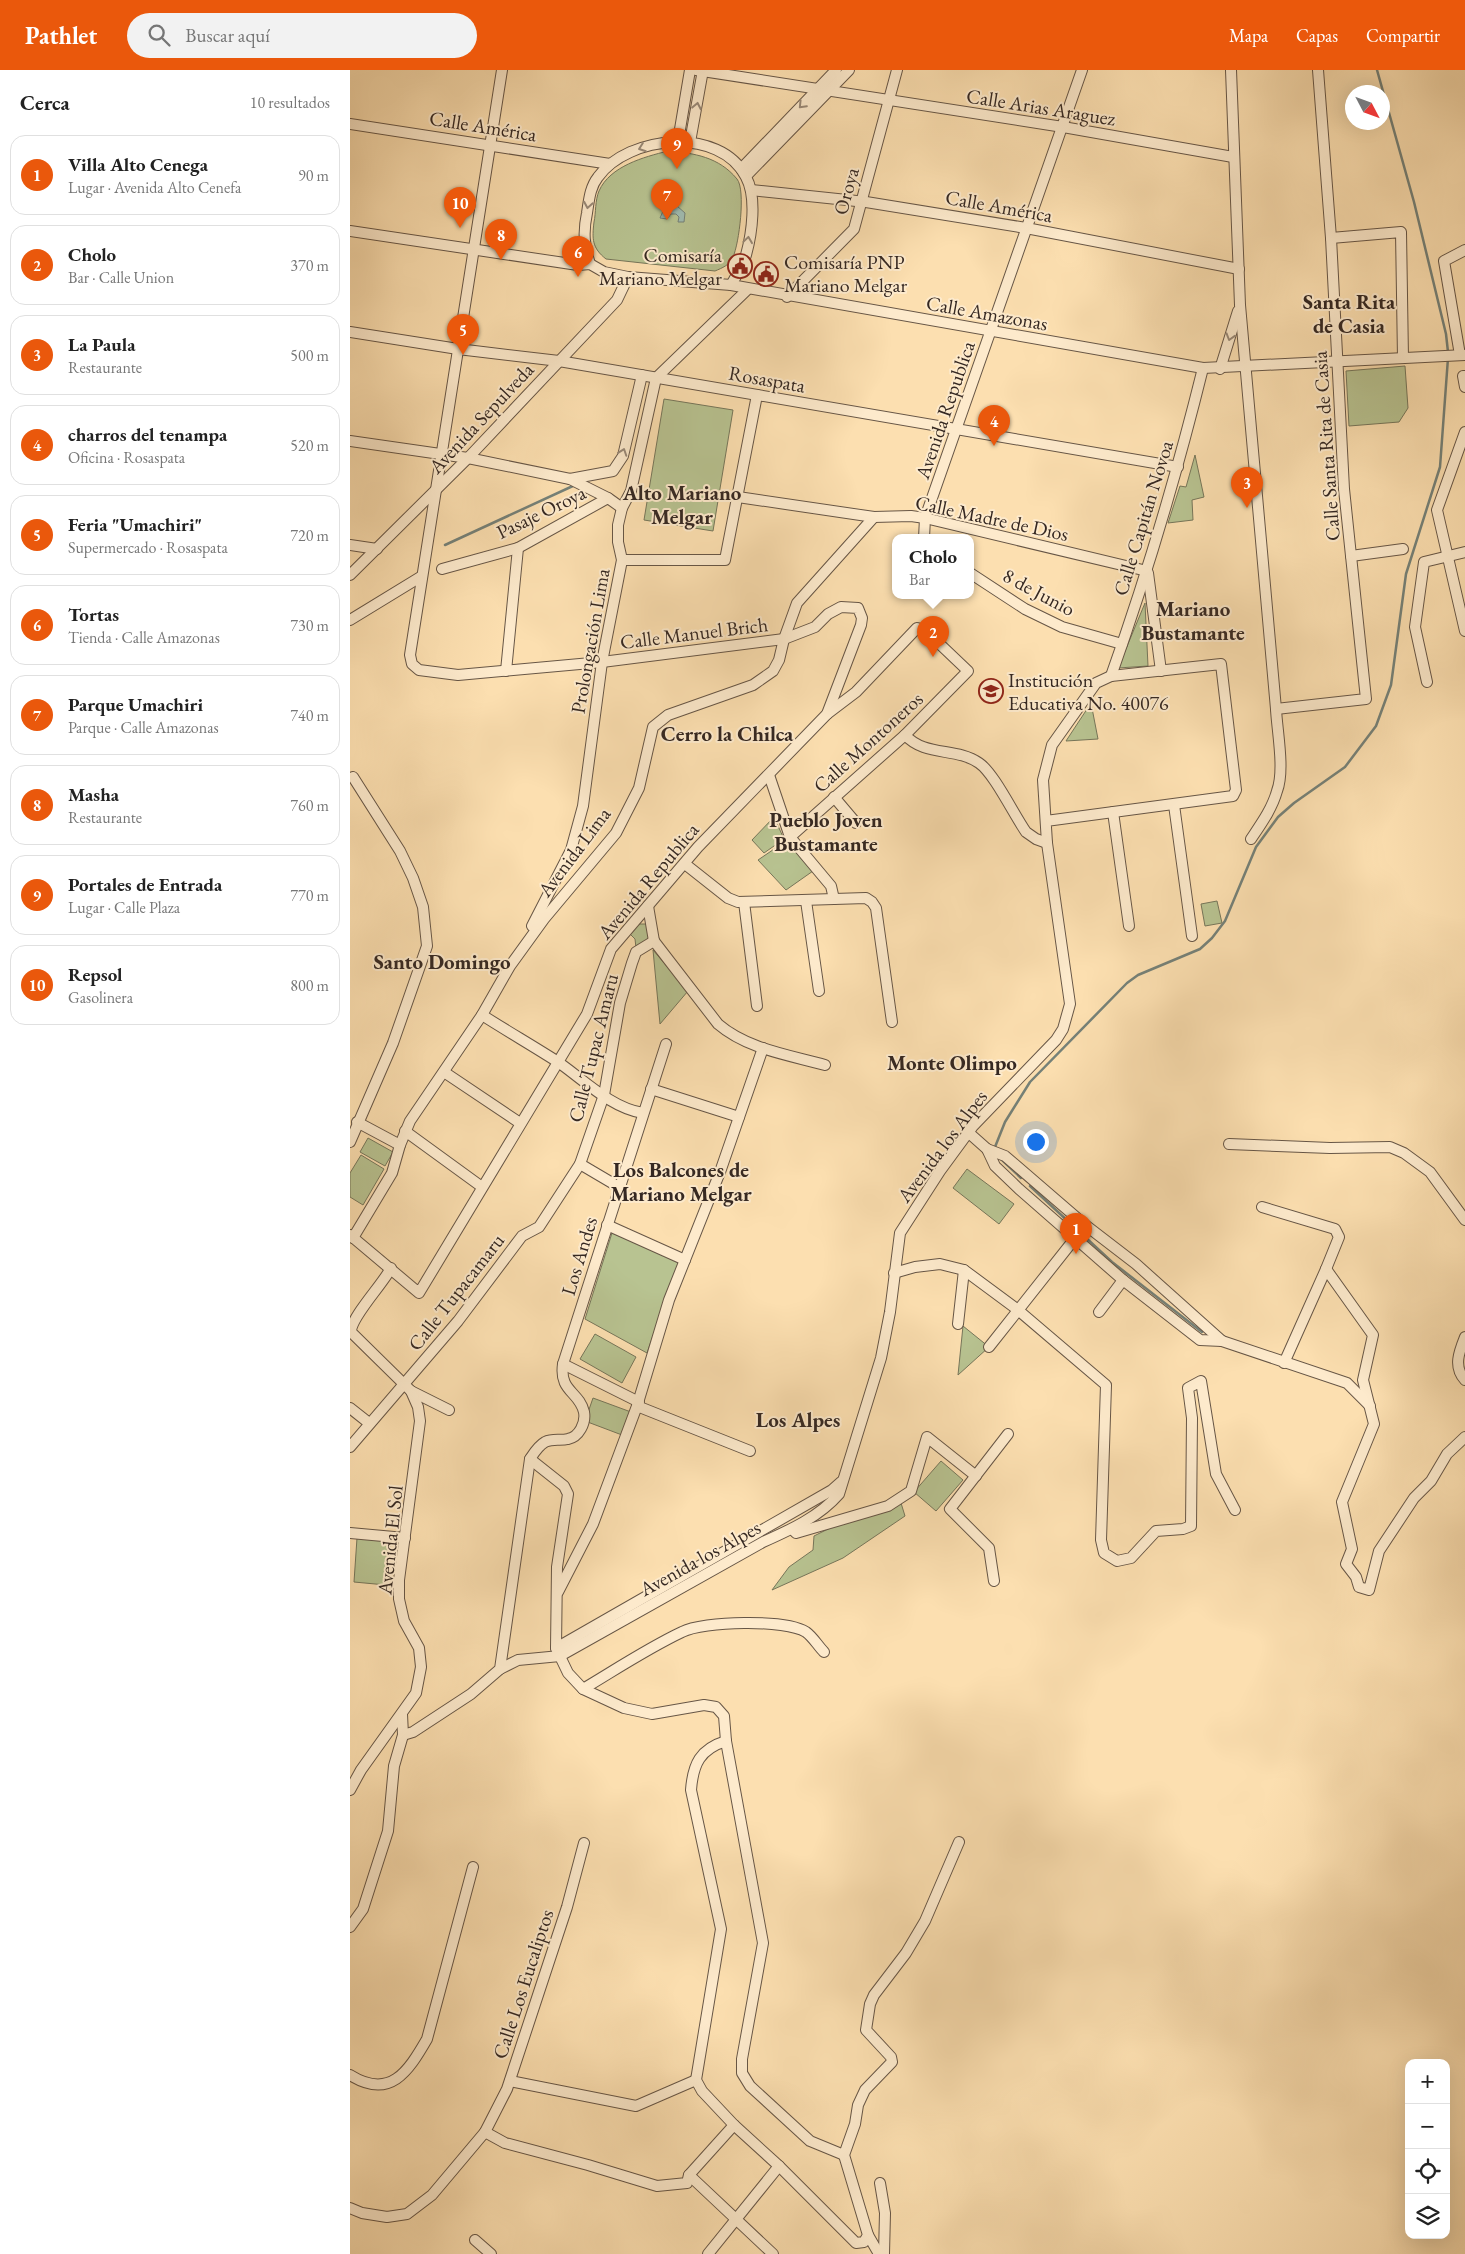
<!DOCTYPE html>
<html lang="es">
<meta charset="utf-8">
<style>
body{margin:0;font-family:"EB Garamond",serif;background:#f2f2f2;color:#222}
.controls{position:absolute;right:15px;bottom:15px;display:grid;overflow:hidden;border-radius:10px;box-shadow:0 5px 20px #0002}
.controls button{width:45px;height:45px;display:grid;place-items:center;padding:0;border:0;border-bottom:1px solid #e0e0e0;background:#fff;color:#222;font:25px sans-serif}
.compass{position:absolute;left:995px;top:15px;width:45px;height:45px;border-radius:50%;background:#fff;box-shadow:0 5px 20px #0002;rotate:131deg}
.you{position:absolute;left:685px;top:1071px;width:18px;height:18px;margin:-12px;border:4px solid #fff;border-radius:50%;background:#1a73e8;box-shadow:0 0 0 8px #1a73e833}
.badge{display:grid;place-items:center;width:32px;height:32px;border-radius:50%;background:#ea580c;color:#fff;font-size:16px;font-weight:700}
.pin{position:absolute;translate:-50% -41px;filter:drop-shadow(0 1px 2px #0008)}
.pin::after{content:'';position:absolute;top:26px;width:18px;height:15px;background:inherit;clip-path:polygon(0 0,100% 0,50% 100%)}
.popup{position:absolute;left:542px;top:464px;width:82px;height:65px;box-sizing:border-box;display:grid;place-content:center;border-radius:10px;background:#fff;filter:drop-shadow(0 1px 4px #0005);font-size:16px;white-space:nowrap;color:#767676}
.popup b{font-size:19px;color:#222}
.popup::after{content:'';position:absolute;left:50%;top:100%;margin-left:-10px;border:10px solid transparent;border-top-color:#fff}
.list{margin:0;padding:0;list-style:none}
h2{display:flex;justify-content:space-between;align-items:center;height:65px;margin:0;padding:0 20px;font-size:21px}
h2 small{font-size:16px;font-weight:400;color:#767676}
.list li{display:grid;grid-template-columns:32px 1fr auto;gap:15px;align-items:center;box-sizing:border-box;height:80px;margin:0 10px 10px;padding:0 10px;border:1px solid #e0e0e0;border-radius:15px}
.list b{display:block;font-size:19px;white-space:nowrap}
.list p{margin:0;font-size:16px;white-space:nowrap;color:#767676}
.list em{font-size:16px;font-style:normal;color:#767676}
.icon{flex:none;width:28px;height:28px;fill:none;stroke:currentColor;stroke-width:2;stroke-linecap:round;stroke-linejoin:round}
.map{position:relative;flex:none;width:1115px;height:2184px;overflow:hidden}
header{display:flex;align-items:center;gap:30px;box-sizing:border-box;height:70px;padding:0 25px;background:#ea580c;color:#fff}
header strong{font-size:24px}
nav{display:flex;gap:28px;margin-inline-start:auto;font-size:18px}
.search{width:350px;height:45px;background:#f2f2f2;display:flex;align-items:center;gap:12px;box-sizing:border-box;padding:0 18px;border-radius:28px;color:#767676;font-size:19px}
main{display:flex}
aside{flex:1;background:#fff}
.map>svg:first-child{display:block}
.green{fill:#b8c391;stroke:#76765a}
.water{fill:#a0bcb1;stroke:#758178}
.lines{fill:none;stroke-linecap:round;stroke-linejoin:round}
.stream{stroke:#758178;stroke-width:2.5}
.minor-casing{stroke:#675646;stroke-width:12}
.minor{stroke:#fdeacc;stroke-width:10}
.oneway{stroke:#998977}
.labels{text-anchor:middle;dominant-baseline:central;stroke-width:4;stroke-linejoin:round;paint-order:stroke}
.street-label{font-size:20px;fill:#352822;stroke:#fdeacc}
.poi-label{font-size:20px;fill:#352822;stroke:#fdeacc;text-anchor:start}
.neighbourhood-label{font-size:21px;font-weight:bold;fill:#352822;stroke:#fdeacc}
</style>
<header>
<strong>Pathlet</strong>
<div class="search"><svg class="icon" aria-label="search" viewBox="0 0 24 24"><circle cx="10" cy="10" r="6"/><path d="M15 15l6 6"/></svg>Buscar aquí</div>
<nav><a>Mapa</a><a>Capas</a><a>Compartir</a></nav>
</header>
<main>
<aside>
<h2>Cerca<small>10 resultados</small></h2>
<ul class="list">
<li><span class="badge">1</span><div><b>Villa Alto Cenega</b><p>Lugar · Avenida Alto Cenefa</p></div><em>90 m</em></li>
<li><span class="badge">2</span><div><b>Cholo</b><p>Bar · Calle Union</p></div><em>370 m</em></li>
<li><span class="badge">3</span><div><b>La Paula</b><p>Restaurante</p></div><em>500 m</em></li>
<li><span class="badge">4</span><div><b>charros del tenampa</b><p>Oficina · Rosaspata</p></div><em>520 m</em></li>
<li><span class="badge">5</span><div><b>Feria &quot;Umachiri&quot;</b><p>Supermercado · Rosaspata</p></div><em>720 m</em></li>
<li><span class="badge">6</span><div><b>Tortas</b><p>Tienda · Calle Amazonas</p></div><em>730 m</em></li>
<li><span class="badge">7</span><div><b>Parque Umachiri</b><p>Parque · Calle Amazonas</p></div><em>740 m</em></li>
<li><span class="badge">8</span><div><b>Masha</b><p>Restaurante</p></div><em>760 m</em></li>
<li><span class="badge">9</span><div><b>Portales de Entrada</b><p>Lugar · Calle Plaza</p></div><em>770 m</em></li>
<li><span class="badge">10</span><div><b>Repsol</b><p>Gasolinera</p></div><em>800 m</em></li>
</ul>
</aside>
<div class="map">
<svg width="1115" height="2184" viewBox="0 0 1115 2184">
<rect width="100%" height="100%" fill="#fcdfb0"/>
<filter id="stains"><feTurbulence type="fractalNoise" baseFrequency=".004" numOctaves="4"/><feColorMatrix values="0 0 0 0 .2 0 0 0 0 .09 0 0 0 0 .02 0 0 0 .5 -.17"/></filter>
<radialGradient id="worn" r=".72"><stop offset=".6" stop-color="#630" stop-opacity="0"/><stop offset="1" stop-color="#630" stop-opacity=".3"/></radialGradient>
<g class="green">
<path d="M 318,81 C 344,83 369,87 387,109 C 396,120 389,174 383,187 C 380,195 372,198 365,201 L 256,189 C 242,178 242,169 244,152 C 246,143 245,130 249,121 C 260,96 294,87 318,81 Z"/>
<polygon points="1055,296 1058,338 1049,352 999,356 996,301"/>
<polygon points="314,329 383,340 363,461 294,450"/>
<polygon points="845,385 854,427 842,430 843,450 818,453 830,416 836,417"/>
<polygon points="795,533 798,596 768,598"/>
<polygon points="741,633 748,669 716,671"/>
<polygon points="424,747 434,769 414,783 402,770"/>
<polygon points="436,771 463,801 436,820 408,790"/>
<polygon points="867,831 872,853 855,856 851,834"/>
<polygon points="286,854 297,854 299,870 286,878 285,869 280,864"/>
<polygon points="303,880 338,921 310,954"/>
<polygon points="18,1068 43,1082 35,1096 10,1082"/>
<polygon points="11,1085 34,1099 13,1135 0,1127 0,1103"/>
<polygon points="617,1099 664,1134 649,1154 603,1118"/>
<polygon points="262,1163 329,1191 297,1283 235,1249"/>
<polygon points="613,1256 639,1277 608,1305"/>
<polygon points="245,1264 286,1287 272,1313 230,1289"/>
<polygon points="243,1328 281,1342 272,1365 235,1351"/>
<polygon points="591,1391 613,1410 586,1441 564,1422"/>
<polygon points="551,1433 555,1446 493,1488 422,1520 439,1497 463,1480 464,1466 480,1458"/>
<polygon points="7,1468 41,1471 36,1515 4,1512"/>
</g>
<polygon class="water" points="322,135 327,136 335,143 334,152 328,152 329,147 326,144 321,144 317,149 310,148 314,139"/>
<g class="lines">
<g class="stream">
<polyline points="1027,0 1064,132 1096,264 1098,282"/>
<polyline points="95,475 225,415"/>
<polyline points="645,1077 655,1052 680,1012 777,913 788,905 850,879 862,868 875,851 906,777 928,747 944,733 995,697 1026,656 1041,615 1056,504 1090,397 1098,288"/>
<polyline points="651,1089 671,1108"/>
<polyline points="680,1116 762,1192 852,1262"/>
</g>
<defs>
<g id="minor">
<polyline points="346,0 713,57 883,87"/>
<path d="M 881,0 L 890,235 L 926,639 C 927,661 935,700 927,721 C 922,739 911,754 901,769"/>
<polyline points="0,54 260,94"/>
<polyline points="328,71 340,0"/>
<polyline points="340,72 353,0"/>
<polyline points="391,99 486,0"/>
<polyline points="396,106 499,0"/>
<polyline points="401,120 516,132 676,158 889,199"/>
<polyline points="0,161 228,195 240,194 254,202 278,207 381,215 853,298 1115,285"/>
<polyline points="981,168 1051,162 1053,288"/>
<path d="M 240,194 C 234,175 233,162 237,143 C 239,130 240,117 248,107 C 278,65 370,56 396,107 C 407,127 402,163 396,185 C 393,195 386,206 381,215"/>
<polyline points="437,227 504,159 547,0"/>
<polyline points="0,262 108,279 209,291 828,397"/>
<polyline points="1110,285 1094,191 1115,180"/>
<polyline points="870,299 888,241"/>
<polyline points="1115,306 1113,306 1115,317"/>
<polyline points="1115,362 1087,440 1115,561"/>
<polyline points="0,371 118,388 220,409 258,428"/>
<polyline points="220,409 263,401 273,386 292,305"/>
<polyline points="388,427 524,447 561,446 575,448 797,501"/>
<polyline points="574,468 575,448 732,0"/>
<polyline points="0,475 27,479"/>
<polyline points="1001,486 1053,479"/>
<polyline points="272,490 375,490 407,325"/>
<polyline points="92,499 168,478 258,428 272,438"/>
<polyline points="620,503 675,539 712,557 772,574"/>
<polyline points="798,503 811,601"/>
<polyline points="0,505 118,388 267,230 278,207"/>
<polyline points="0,550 72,506"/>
<polyline points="156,601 168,478"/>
<path d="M 761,606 C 797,505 827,403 853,298"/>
<polyline points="1077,612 1065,557 1074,492 1115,482"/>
<polyline points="926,639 1016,629 994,419 981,168 968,0"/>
<path d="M 555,665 C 575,687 606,677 629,693 C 644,703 664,745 676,762 L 686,769 L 697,773"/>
<polyline points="419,705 440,767 481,816 484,829"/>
<polyline points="484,727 506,753"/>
<polyline points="824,735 842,866"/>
<polyline points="763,742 779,856"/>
<polyline points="440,767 555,665 618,601 576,561 567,558 506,622 477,644"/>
<polyline points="335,794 378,828 388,832 516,828 522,832 526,838 542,952"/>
<polyline points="456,831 469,921"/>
<polyline points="394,832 407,936"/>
<polyline points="298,836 304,871"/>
<polyline points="182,856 221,780 233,736 252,592 272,490 268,472 268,455 272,438 281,421 306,308 398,219"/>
<path d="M 304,871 L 368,954 C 397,979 439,985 475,995"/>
<path d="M 132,945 C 157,961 183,976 208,992 C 234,1010 261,1038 293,1043"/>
<polyline points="94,1002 170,1053"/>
<polyline points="301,1019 389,1047"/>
<polyline points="7,1052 50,1075"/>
<polyline points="55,1061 132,1117"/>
<polyline points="619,1063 637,1079 645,1096 669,1119 773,1210 850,1270 872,1271 997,1313 1020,1336"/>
<polyline points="0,1072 43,973 77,876 73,837 63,808 50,781 3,707"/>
<polyline points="879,1074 980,1078 1040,1077 1054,1083 1080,1102 1115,1150"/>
<polyline points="637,1079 655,1086 734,1154 786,1194 872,1271"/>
<polyline points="230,1094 269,1117"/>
<polyline points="912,1137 985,1159 989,1167 976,1199"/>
<polyline points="257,1155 335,1190"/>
<polyline points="0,1165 69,1223 237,944 261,879 348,777 477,644 511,555 512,548 508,538 491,537 478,544 465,557 434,569 252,592 108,605 69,600 62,594 60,585 152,0"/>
<polyline points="3,1168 42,1103 50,1075 60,1051 132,945 160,896 194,849 266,763 289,718 303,657 318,645 403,615 423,601 429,590 434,569 447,533 524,447"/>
<path d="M 41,1198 C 33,1214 0,1248 1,1262 L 61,1321 L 99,1340"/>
<polyline points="544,1203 565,1197 590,1194 614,1200 668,1240 756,1315 751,1470 754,1483 767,1491 781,1488 806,1461 833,1459 841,1456 842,1348 838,1318 851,1311 866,1404 885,1440"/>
<polyline points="749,1242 773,1210"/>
<polyline points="608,1254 614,1200"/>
<path d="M 1115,1267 C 1109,1282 1103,1297 1115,1310"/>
<polyline points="639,1277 726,1167"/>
<polyline points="934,1293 976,1199 1023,1265 1013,1310 1024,1354 992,1432 1002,1479 996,1494 1006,1507 1009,1517 1019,1520 1029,1481 1064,1428 1081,1411 1097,1384 1115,1367"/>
<polyline points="213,1294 289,1332"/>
<polyline points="287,1336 400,1381"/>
<polyline points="0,1338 19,1353"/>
<polyline points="0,1377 108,1251 172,1166 189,1157 230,1094 254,1025 270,933 282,893 286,882 304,871"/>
<polyline points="180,1389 214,1416 218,1424 207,1497 206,1578 218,1603 233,1619 274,1638 302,1644 354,1635 366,1637 374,1646 376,1671 413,1873 392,1989 392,2003 400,2016 460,2071 494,2085"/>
<polyline points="442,1459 446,1463 538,1436 561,1421 577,1367 626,1406"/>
<polyline points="0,1463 55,1468"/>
<polyline points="644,1511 639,1478 600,1439 658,1364"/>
<polyline points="208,1522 243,1454 287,1336 319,1230 370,1102 413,978"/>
<polyline points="206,1578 482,1420 491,1412"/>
<path d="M 150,1599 L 168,1590 L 210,1586 L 413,1472 C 440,1460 469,1447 489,1424 L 531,1288 L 540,1242 L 550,1163 L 590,1101 L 623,1056 L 706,970 L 713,959 L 720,934 L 697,773 L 693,710 L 702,675 L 746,613 L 761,606 L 871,594 L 886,720 L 883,726 L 696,751"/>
<path d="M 233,1619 C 265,1600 298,1578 332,1562 C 353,1551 436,1549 456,1562 C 463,1567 468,1576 474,1582"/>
<path d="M 53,1665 L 63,1662 L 121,1624 L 150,1599 L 180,1389 C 184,1383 188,1376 195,1372 C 203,1368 210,1371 218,1369 C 229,1367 236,1353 234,1342 C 229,1321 209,1322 213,1294 L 316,974"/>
<path d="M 376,1671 C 350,1679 343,1694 341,1720 L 371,1859 L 346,2010 L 352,2021 L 384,2055 L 429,2096 L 506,2173 L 514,2172 L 518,2165 L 494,2085 L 505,2054 L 508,2035 L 515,2020 L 542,1992 L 541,1987 L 516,1960 L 520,1934 L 524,1925 L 556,1883 L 575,1851 L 609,1772"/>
<polyline points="0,1720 11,1700 66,1623 71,1597 69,1578 54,1551 49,1529 49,1510 70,1351 68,1337 61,1321"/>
<polyline points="0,1857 13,1839 38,1761 44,1696 53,1665 52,1644"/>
<path d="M 0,2005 C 40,2030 58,2002 77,1969 L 123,1797"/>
<polyline points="160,2011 286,2036 346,2010"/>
<polyline points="135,2062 155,2073 238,2095 307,2116 337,2113 339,2105 384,2055"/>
<polyline points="339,2105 423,2184"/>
<polyline points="530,2113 535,2143 534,2184"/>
<polyline points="0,2138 12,2143 37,2147 57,2144 82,2125 135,2062 157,2019 217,1837 234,1773"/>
<polyline points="518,2165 529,2184"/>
<polyline points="125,2170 141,2184"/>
<polyline points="358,2184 429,2096"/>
</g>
</defs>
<use href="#minor" class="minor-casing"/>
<use href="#minor" class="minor"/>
</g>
<defs><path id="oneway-chevron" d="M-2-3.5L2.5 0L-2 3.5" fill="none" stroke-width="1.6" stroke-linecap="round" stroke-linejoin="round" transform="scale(1.25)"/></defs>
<g class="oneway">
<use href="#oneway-chevron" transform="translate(452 35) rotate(134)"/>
<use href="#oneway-chevron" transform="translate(347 36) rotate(-79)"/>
<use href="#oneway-chevron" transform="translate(292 78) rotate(160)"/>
<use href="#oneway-chevron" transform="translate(238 135) rotate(100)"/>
<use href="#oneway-chevron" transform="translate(398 170) rotate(-82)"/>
<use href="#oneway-chevron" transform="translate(880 267) rotate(107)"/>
<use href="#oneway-chevron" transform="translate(273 382) rotate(-71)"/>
</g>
<defs>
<symbol id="civic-ring" viewBox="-11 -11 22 22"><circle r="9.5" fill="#fdeacc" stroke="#8f2418" stroke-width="1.5"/><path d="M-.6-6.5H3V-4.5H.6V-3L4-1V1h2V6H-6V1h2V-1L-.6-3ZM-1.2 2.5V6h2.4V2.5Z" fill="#8f2418"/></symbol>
<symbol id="school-ring" viewBox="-11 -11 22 22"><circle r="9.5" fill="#fdeacc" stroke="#8f2418" stroke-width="1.5"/><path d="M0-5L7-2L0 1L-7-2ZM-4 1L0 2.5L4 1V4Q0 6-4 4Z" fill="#8f2418"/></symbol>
</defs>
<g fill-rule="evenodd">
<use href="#civic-ring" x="376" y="182" width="28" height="28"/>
<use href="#civic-ring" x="402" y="190" width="28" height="28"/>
<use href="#school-ring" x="627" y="607" width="28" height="28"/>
</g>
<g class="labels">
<g class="street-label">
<text transform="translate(691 37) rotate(9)">Calle Arias Araguez</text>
<text transform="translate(133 56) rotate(9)">Calle América</text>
<text transform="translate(496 121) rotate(-75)">Oroya</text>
<text transform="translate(649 136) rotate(10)">Calle América</text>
<text transform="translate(637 243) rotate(10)">Calle Amazonas</text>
<text transform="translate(417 309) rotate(10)">Rosaspata</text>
<text transform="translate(595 340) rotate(-71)">Avenida Republica</text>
<text transform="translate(131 348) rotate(-47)">Avenida Sepulveda</text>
<text transform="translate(976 376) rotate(-94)">Calle Santa Rita de Casia</text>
<text transform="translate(191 442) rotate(-26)">Pasaje Oroya</text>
<text transform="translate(642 448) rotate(12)">Calle Madre de Dios</text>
<text transform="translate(793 448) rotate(-73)">Calle Capitán Novoa</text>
<text transform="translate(689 522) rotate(28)">8 de Junio</text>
<text transform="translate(344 563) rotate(-7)">Calle Manuel Brich</text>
<text transform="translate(240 571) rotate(-80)">Prolongación Lima</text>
<text transform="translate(518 672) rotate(-42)">Calle Montoneros</text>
<text transform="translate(224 782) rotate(-53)">Avenida Lima</text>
<text transform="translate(298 811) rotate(-50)">Avenida Republica</text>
<text transform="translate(243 978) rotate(-76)">Calle Tupac Amaru</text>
<text transform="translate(592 1076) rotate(-53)">Avenida los Alpes</text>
<text transform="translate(229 1186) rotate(-73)">Los Andes</text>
<text transform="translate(106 1222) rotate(-52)">Calle Tupacamaru</text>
<text transform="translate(40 1470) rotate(-84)">Avenida El Sol</text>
<text transform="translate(350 1488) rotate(-29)">Avenida los Alpes</text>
<text transform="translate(173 1914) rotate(-72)">Calle Los Eucaliptos</text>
</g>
<g class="poi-label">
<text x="372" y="185" text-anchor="end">Comisaría<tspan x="372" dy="23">Mariano Melgar</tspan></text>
<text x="434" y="192">Comisaría PNP<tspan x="434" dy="23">Mariano Melgar</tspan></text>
<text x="658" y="610">Institución<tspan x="658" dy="23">Educativa No. 40076</tspan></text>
</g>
<g class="neighbourhood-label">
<text x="999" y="231">Santa Rita<tspan x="999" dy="24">de Casia</tspan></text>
<text x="332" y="422">Alto Mariano<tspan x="332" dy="24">Melgar</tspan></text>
<text x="843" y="538">Mariano<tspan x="843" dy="24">Bustamante</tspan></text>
<text x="377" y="663">Cerro la Chilca</text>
<text x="476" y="749">Pueblo Joven<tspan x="476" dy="24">Bustamante</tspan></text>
<text x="92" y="891">Santo Domingo</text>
<text x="602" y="992">Monte Olimpo</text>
<text x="331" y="1099">Los Balcones de<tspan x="331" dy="24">Mariano Melgar</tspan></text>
<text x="448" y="1349">Los Alpes</text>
</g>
</g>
<rect width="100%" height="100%" filter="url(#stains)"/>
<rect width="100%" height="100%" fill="url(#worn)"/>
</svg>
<div class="controls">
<button>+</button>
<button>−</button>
<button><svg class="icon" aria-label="locate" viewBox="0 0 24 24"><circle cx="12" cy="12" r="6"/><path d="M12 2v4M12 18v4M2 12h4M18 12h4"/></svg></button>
<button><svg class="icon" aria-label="layers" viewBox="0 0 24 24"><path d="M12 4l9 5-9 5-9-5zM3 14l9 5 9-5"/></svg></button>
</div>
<svg class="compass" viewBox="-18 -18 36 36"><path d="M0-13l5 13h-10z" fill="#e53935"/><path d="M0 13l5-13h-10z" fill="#767676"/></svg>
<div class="you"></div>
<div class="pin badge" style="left:726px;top:1184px">1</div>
<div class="pin badge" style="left:583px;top:587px">2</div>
<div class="popup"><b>Cholo</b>Bar</div>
<div class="pin badge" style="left:897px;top:438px">3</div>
<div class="pin badge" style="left:644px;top:376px">4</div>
<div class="pin badge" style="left:113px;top:285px">5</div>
<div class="pin badge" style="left:228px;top:207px">6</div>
<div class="pin badge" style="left:317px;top:150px">7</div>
<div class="pin badge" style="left:151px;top:190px">8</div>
<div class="pin badge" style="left:327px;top:99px">9</div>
<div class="pin badge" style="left:110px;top:158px">10</div>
</div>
</main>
